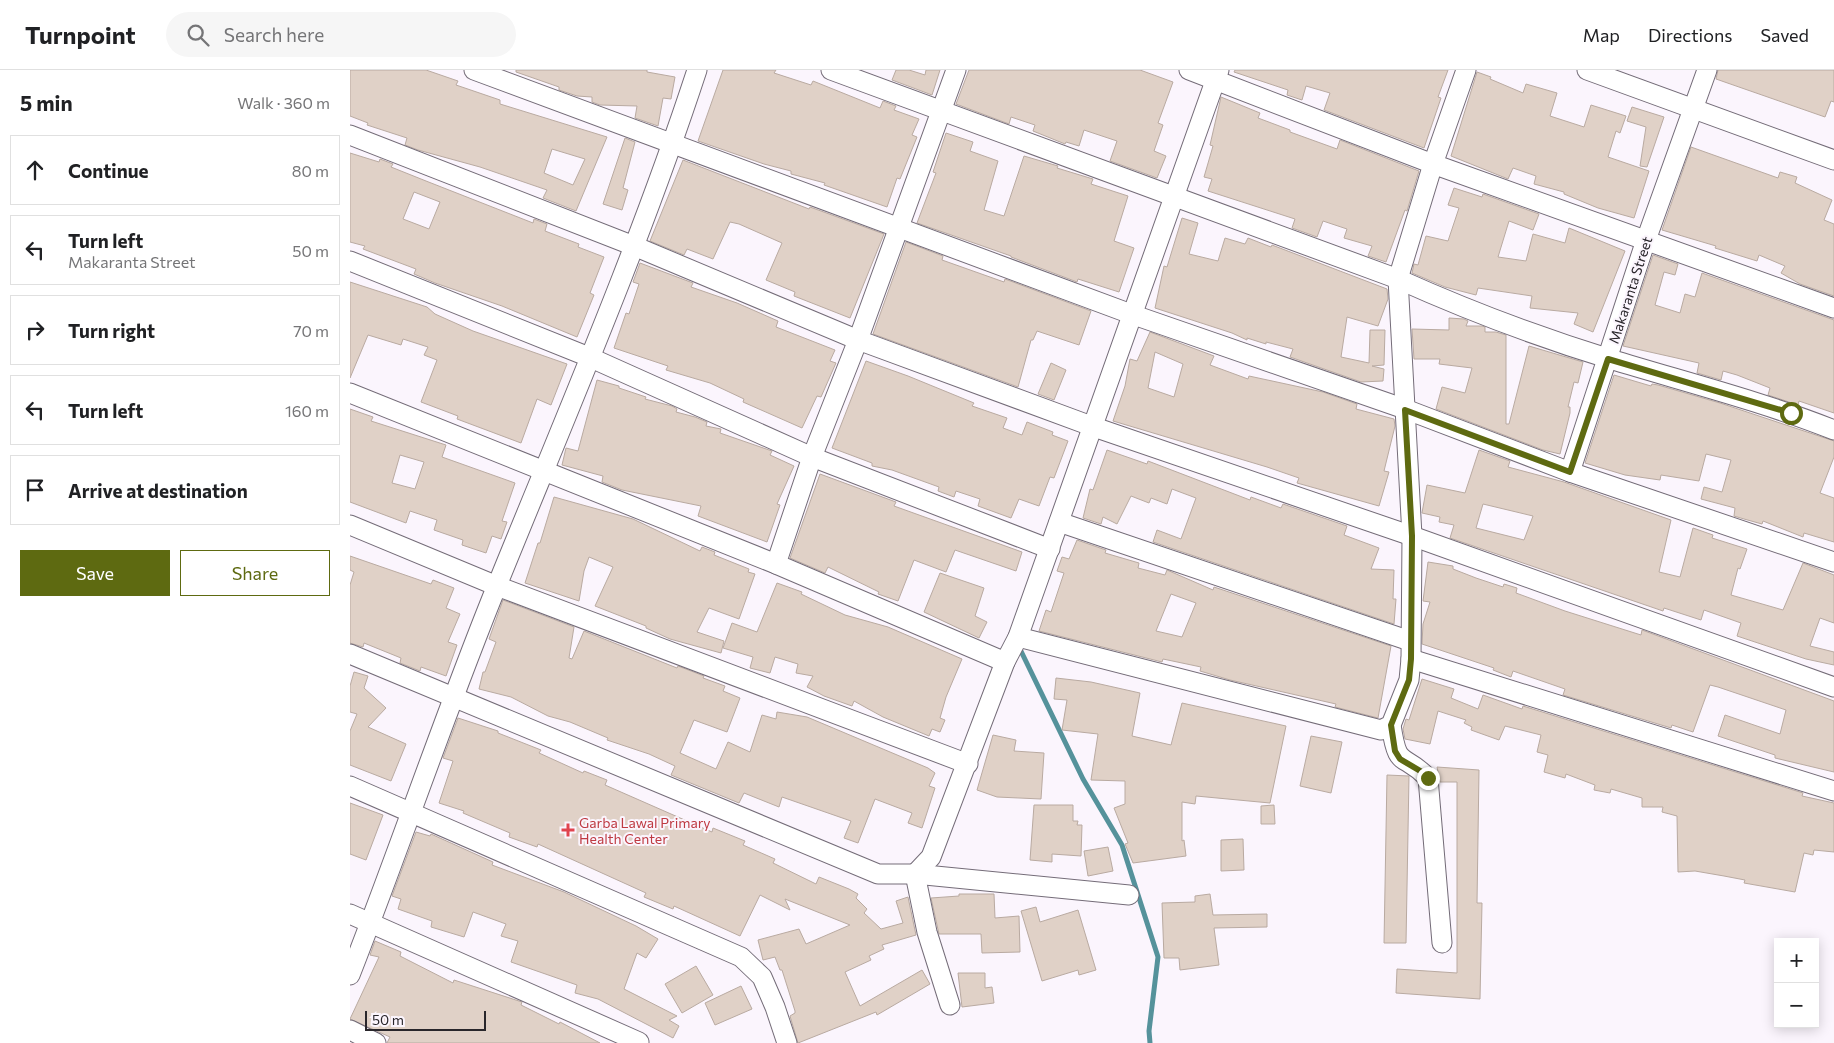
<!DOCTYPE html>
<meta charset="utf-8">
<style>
body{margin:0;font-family:Commissioner,sans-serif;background:#f6f6f6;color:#202124}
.controls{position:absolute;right:15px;bottom:15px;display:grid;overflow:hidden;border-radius:0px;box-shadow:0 2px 12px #0003}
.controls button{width:45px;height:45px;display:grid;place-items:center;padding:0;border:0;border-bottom:1px solid #e0e0e0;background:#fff;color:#202124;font:25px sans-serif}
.scale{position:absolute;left:15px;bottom:12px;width:121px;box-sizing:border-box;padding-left:5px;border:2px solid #29262b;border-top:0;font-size:14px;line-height:18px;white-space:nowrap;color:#29262b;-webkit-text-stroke:4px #fbf5fd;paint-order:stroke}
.stop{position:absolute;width:15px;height:15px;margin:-11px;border:4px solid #5e6a11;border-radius:50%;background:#fff}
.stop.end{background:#5e6a11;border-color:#fff;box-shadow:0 1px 5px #0008}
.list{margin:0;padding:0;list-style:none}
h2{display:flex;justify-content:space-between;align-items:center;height:65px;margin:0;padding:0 20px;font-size:21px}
h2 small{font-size:16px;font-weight:400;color:#757577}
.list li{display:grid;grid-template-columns:32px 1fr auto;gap:15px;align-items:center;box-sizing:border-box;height:70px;margin:0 10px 10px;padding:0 10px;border:1px solid #e0e0e0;border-radius:0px}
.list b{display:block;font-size:19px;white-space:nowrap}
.list p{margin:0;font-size:16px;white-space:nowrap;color:#757577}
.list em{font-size:16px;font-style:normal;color:#757577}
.actions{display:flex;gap:10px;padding:15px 20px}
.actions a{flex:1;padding:11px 0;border:1px solid #5e6a11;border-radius:0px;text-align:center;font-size:18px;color:#5e6a11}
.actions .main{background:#5e6a11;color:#fff}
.icon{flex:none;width:28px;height:28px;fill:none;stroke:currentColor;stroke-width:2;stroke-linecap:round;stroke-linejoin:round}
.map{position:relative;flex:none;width:1484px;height:973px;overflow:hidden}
header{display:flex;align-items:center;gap:30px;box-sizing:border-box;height:70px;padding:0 25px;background:#fff;border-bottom:1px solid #e0e0e0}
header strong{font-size:24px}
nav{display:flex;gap:28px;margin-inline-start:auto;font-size:18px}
.search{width:350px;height:45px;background:#f6f6f6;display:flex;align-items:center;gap:12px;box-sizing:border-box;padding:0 18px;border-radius:28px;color:#757577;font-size:19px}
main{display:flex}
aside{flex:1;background:#fff}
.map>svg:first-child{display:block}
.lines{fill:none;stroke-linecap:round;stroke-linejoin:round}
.stream{stroke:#55929b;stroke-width:5}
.building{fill:#e0d1c7;stroke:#b9aaa1;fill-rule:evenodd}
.minor-casing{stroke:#746c78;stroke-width:21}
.minor{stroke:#fff;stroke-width:19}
.route{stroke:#5e6a11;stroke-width:6}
.health-dot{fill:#e0444e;stroke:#fbf5fd;stroke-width:2}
.labels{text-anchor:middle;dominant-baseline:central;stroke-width:4;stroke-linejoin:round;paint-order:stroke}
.street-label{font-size:14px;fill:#29262b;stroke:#fbf5fd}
.health-label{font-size:14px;fill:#be3a42;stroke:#fbf5fd;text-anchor:start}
</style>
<header>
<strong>Turnpoint</strong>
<div class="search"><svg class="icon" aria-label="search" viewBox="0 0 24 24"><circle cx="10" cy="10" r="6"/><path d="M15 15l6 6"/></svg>Search here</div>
<nav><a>Map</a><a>Directions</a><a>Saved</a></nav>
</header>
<main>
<aside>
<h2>5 min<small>Walk · 360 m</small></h2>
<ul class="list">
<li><svg class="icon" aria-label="ahead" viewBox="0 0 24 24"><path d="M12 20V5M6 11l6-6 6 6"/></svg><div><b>Continue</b></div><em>80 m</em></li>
<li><svg class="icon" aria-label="left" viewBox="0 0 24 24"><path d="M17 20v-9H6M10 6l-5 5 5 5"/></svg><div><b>Turn left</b><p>Makaranta Street</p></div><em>50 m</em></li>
<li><svg class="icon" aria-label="right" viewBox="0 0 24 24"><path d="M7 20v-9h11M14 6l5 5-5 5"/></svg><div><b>Turn right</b></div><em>70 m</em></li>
<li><svg class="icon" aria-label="left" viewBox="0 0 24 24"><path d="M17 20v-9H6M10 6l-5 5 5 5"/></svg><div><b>Turn left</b></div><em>160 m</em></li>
<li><svg class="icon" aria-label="arrive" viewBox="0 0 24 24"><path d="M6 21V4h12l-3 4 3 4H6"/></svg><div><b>Arrive at destination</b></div></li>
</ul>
<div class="actions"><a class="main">Save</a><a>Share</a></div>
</aside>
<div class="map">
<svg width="1484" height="973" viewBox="0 0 1484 973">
<rect width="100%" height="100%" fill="#fbf5fd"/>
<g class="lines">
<polyline class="stream" points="669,577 733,709 772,775 808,887 799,961 800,973"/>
</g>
<g class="building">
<path d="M 0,0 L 76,0 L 108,11 L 106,15 L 150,30 L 150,34 L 257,67 L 226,141 L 193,128 L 197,120 L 130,97 L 68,80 L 55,75 L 57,68 L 17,55 L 18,53 L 0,46 ZM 202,79 L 235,89 L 223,115 L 194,103 Z"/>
<polygon points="166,0 297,0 297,2 325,7 321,29 313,28 308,56 285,48 287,36 250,35 242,32 242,27 227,26 209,20 209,17 166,2"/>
<polygon points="373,0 426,0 424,3 461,15 463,11 530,38 533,31 546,36 544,40 569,49 562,65 567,67 550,109 547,108 537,137 474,115 475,113 441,104 441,101 414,94 348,71"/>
<polygon points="546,0 559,0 575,5 576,0 590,0 582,25 542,10"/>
<polygon points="619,0 790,0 823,12 808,53 813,55 804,81 816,86 807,108 760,91 767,71 734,60 729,76 716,72 715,74 683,61 685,55 661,47 659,54 606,34"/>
<polygon points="885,0 1098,0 1088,27 1091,28 1074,78 974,40 980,23 956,16 952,30 937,25 938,20 884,2"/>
<polygon points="1368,0 1484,0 1484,32 1481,31 1475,47 1366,9"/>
<polygon points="1127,2 1141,7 1140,9 1173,23 1176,14 1207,23 1200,46 1234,57 1241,35 1276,46 1270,63 1266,61 1258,87 1299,101 1284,148 1248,138 1214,124 1214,122 1184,114 1186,106 1163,98 1158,109 1101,86"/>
<polygon points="871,27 910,43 908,48 940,60 940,62 987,79 990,70 1069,101 1057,141 1055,140 1036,192 1018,186 1022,176 994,168 997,159 973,151 967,167 942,158 945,149 858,121 862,109 854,107 863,76 860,75"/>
<polygon points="1282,37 1314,47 1297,97 1290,96 1296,57 1277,51"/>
<polygon points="596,63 623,72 620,81 648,91 634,140 654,146 674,86 708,96 707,98 743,109 741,114 778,126 764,171 784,178 769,222 728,209 727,212 661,187 661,186 567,153 586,103 583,102"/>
<polygon points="275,68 285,72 273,118 278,120 272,140 253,134"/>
<polygon points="1341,77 1428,108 1430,102 1447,107 1445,113 1482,130 1474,150 1484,154 1484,226 1450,214 1431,203 1435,196 1409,185 1407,191 1365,178 1366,176 1312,160"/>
<path d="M 0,83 L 29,92 L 30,89 L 43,94 L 41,97 L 76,111 L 183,153 L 184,149 L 197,154 L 195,161 L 229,174 L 228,177 L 254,187 L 240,223 L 244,225 L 227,267 L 152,236 L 85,213 L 64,204 L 66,199 L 13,179 L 15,176 L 0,172 ZM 64,122 L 90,132 L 79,159 L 53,149 Z"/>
<polygon points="333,90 459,139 460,137 534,164 500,248 444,226 445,222 416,210 432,173 389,154 380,152 363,189 337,179 334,185 300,171"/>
<polygon points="1104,118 1132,127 1133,124 1189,144 1183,160 1159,151 1148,187 1176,191 1183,164 1215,173 1219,158 1275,181 1243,262 1224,254 1228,243 1180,238 1182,226 1128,218 1126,225 1095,217 1062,203 1064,194 1068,195 1076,166 1098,171 1109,138 1098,135"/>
<polygon points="832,148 848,153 839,184 868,191 875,168 895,174 898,168 921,177 922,175 1037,219 1038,229 1028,256 997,247 991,287 1019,293 1020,260 1035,260 1034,295 1022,296 1034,299 1033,311 1011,312 940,287 943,279 916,272 916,274 897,268 897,270 882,263 805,238 814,196 817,197"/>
<polygon points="556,172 593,186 592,190 654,212 655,209 741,241 729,275 687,261 683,270 681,270 668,317 523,264"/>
<polygon points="1303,185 1328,194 1325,205 1314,202 1305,235 1330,243 1335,224 1345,227 1352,203 1484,250 1484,343 1449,331 1448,335 1418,325 1420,318 1387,305 1373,301 1371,310 1347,303 1349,293 1273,276"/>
<polygon points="290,193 343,213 341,217 387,233 428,251 426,257 485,280 480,291 486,293 471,327 467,326 452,358 393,332 394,329 360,313 316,300 318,296 264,278 276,243 279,244 289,214 283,212"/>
<polygon points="0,212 77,237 85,244 123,261 217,294 201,335 187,329 171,373 107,349 108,346 71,332 87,290 74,285 78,277 53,269 51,275 18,265 0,308"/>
<polygon points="1099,248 1114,249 1118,251 1116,256 1132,256 1135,257 1135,262 1146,262 1156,265 1156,354 1159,354 1179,276 1233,292 1228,313 1224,312 1218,337 1220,337 1220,343 1210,384 1193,380 1086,339 1092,317 1115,323 1122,298 1089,294 1090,289 1064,289 1062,259 1099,260"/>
<path d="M 800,262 L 864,286 L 860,295 L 898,309 L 899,306 L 973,322 L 1007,334 L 1006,339 L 1044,349 L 1045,356 L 1034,401 L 1039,402 L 1029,436 L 947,413 L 949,408 L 917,397 L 763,351 L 775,316 L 780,289 L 787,291 ZM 805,282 L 833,294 L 824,327 L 798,318 Z"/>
<polygon points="516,291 558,306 624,333 622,336 657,348 653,358 672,365 677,352 703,362 702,365 718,371 704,408 700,407 689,436 669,429 661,448 628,436 630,429 606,421 604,427 588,421 589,417 542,400 522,396 522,393 482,378"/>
<polygon points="701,293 716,300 704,330 688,324"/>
<polygon points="1264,305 1301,316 1302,314 1308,315 1370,333 1484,371 1484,387 1470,423 1484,428 1484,472 1454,463 1453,467 1413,451 1412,454 1394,449 1384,446 1385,438 1351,429 1354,417 1372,422 1381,390 1356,384 1349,411 1311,405 1310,410 1275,405 1235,393"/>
<polygon points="247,310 269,316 269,318 296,327 295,329 322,336 327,339 326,342 345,347 357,352 356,356 371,359 370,363 422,381 420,385 444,396 427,434 430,435 417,472 348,446 351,436 272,420 252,412 253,406 212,395 216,378 228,381"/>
<path d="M 0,339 L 23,347 L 21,351 L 96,375 L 92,387 L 165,413 L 152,451 L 157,452 L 151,469 L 142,466 L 136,483 L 112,475 L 113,470 L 84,460 L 87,450 L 60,441 L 56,453 L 0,432 ZM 50,385 L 74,392 L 65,419 L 42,413 Z"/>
<polygon points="757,380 797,394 798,391 900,430 901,427 931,438 933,434 997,456 994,465 1029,478 1021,499 1044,500 1043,529 1046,529 1044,554 803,472 807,460 831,469 846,428 822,419 817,434 801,428 799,433 781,426 767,454 753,447 751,454 733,448 740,419 743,420"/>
<path d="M 1129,380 L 1160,391 L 1158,397 L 1214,412 L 1321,450 L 1309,502 L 1330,507 L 1343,458 L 1363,465 L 1362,468 L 1397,479 L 1390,499 L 1388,498 L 1381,525 L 1433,540 L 1453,493 L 1484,505 L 1484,553 L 1470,548 L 1460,576 L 1484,582 L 1484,595 L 1456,589 L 1387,566 L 1391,553 L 1354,540 L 1351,550 L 1314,538 L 1313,541 L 1100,468 L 1104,455 L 1089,452 L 1090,447 L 1072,443 L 1077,415 L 1115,423 ZM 1133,434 L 1183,446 L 1174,470 L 1126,458 Z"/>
<polygon points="470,404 546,432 544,436 672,482 666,501 605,480 596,502 564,490 548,531 528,524 529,522 478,497 475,503 440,488"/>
<polygon points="204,427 283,449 350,481 352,477 365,482 364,485 399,499 398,502 405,504 389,549 359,538 347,562 374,571 371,583 320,569 296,558 296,556 245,536 263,497 239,487 234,501 229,531 175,513 188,473 190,473"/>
<path d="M 727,470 L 756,480 L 755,483 L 789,493 L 788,498 L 815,505 L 817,500 L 863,520 L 864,517 L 1041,576 L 1028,648 L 985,637 L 986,634 L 880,610 L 850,601 L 851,597 L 813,589 L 812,592 L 689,561 L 696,540 L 701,542 L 714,503 L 707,501 L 712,487 L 719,489 ZM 821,524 L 846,533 L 832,567 L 806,561 Z"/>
<polygon points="0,486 81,514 83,510 104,518 96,538 110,544 98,572 107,575 96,606 71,597 70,601 50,593 51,588 14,573 13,577 0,573 0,515 4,502 0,500"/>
<polygon points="1078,492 1103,496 1103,499 1126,508 1153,517 1154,514 1167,518 1166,523 1215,541 1291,565 1292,560 1484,631 1484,702 1425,688 1425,685 1368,666 1375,645 1430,664 1436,640 1368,617 1360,615 1343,662 1322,655 1321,658 1213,625 1215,619 1163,601 1161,607 1143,600 1144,598 1072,574 1073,554 1080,532 1073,531"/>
<polygon points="590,503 634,518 625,546 637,552 629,568 574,542"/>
<polygon points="427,513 452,522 451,524 495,545 538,557 612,589 596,627 590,648 595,650 590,662 582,659 579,666 533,647 504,631 502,636 474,626 457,617 463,606 446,603 448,594 425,587 420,603 400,598 403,587 373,578 382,553 407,562"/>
<polygon points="153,530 224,557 219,588 222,589 234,561 327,598 328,596 354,606 353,608 375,616 373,621 390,628 377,662 344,650 330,683 366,699 378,672 400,682 412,645 426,649 427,642 457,647 578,698 585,703 579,716 585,718 572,758 558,753 562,743 525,729 508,773 494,768 501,751 432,727 429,737 394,723 389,733 321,705 325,696 299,684 257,670 258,668 220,652 198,646 161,627 129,619 133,602 135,602 146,572 139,569"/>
<polygon points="4,602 18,606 14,618 36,638 18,657 56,674 41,711 0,695 0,661 7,644 0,642 0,616"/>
<polygon points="706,608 741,612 790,623 782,666 821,675 832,633 936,656 920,733 846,726 845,734 832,732 832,771 834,770 836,786 783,793 775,774 778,773 764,738 775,734 775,711 741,710 748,664 712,660 717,630 704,629"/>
<polygon points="1072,609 1104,619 1101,628 1128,639 1133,625 1172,639 1173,636 1453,723 1452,726 1484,733 1484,782 1464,780 1463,785 1454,783 1445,822 1394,813 1395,810 1374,806 1345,801 1328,802 1327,746 1312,742 1313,737 1292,737 1292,728 1261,719 1260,723 1244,720 1245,715 1216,704 1215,708 1194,702 1198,685 1187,682 1191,665 1155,656 1149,670 1121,660 1122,657 1114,653 1116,650 1088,641 1080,674 1055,669 1053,659 1056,649 1059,650"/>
<polygon points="108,648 148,661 148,663 191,680 189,683 233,703 234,701 257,710 255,715 362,762 363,758 395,771 393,775 425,789 423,793 466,814 469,807 499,819 508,824 506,828 517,839 514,843 531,859 553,853 546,831 558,827 566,865 532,875 534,879 519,886 521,890 495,902 510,936 572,900 580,914 527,945 526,942 448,973 440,946 445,943 445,941 432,900 430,900 425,887 413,890 408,870 449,859 456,874 500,855 435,829 440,840 410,825 390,866 324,836 323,839 294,827 296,823 188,774 187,777 159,767 160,763 113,743 114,741 89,733 103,691 93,688"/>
<polygon points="643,665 666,670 664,681 694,683 691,729 647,727 627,720"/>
<polygon points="961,666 992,672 981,723 950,716"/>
<polygon points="1087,697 1129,700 1127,833 1132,833 1130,929 1046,923 1047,899 1107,903 1107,712 1090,712"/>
<polygon points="1037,705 1059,706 1056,873 1034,873"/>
<polygon points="0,733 33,745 16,790 0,784"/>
<polygon points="684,735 723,735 723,751 728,751 727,755 732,755 731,786 702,784 702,792 680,790"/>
<polygon points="924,735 925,754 911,754 911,736"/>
<polygon points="66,762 80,766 81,764 143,792 142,795 214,822 286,856 308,869 296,888 287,883 274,919 327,946 319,950 329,956 323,968 248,929 225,923 227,915 161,892 168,871 151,866 156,854 123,842 114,867 81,857 82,851 48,839 51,829 42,826"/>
<polygon points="893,769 894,800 871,801 871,770"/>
<polygon points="758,777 763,801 738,806 734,781"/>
<polygon points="609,824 644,824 645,848 669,846 670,882 632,883 631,864 589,864 581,828 609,826"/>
<polygon points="860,824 863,845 917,844 917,857 864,858 869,895 830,900 829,888 814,888 812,833 845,832 845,826"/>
<polygon points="686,837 690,852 728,840 746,900 729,905 728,900 692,911 671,841"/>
<polygon points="25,871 51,882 50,886 103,913 104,910 172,932 171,935 209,954 210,952 250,973 37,973 40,967 0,949 29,887 20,885"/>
<polygon points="346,896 363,925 332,943 315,914"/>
<polygon points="608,903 635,903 635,918 642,917 644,933 612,937"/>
<polygon points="391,916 402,939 365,955 355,933"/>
</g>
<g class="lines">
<defs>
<g id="minor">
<polyline points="124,0 781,244 1055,339 1220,402 1484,492"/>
<path d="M 481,0 L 1048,209 C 1117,240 1188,267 1260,289 C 1335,312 1411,331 1484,360"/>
<polyline points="839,0 1083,94 1484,238"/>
<polyline points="1237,0 1484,90"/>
<polyline points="0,65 284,176 508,270 744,357 1062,466 1484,617"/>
<polyline points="0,191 239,287 462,387 700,479"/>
<polyline points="0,323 426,494 655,592"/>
<polyline points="1220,402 1296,170 1357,0"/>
<polyline points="709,452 1060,571"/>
<polyline points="0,455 147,516 618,694"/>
<polyline points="426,494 462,387 508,270 606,0"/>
<polyline points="668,567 1031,660 1041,655 1059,610 1061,589 1062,466 1048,209 1083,94 1116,0"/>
<polyline points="0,584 528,804 565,804 779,825"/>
<polyline points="1061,589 1484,721"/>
<path d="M 1041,655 C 1048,701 1052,681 1078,708 L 1092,873"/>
<polyline points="0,716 391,887 412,907 425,937 437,973"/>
<polyline points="565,804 581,787 655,592 668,567 869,0"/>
<polyline points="565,804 577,862 600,935"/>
<polyline points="0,844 289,972"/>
<path d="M 0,905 C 51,775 95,643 148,513 C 217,343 290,174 347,0"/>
<polyline points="0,960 26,973"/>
</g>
</defs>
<use href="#minor" class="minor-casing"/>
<use href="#minor" class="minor"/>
</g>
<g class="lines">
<polyline class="route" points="1078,708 1072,702 1050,689 1045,681 1041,655 1059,610 1061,589 1062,466 1055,340 1220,402 1258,289 1441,343"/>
</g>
<path class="health-dot" d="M215.5 752.5h5v5h5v5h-5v5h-5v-5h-5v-5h5z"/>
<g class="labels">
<g class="street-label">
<text transform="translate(1280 220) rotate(-72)">Makaranta Street</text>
</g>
<g class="health-label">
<text x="229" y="752">Garba Lawal Primary<tspan x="229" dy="16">Health Center</tspan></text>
</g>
</g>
</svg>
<div class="controls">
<button>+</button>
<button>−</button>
</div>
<div class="scale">50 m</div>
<div class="stop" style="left:1441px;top:343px"></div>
<div class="stop end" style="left:1078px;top:708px"></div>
</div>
</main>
